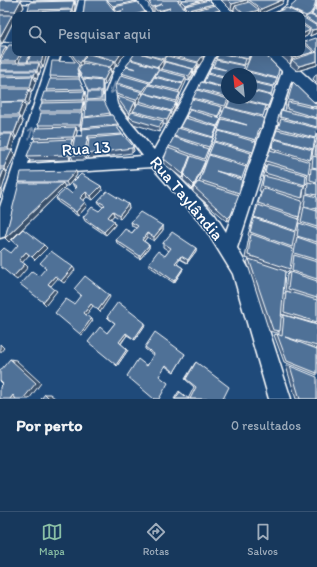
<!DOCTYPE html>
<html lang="pt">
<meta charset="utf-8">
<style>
body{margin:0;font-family:Itim,sans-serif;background:#203f62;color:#f1f3f6}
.compass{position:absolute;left:221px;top:68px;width:36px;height:36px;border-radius:50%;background:#17385c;box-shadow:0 4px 16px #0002;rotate:333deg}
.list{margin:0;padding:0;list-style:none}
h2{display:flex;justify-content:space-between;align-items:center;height:52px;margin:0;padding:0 16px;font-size:17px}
h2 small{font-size:13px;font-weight:400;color:#9eacbb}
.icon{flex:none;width:22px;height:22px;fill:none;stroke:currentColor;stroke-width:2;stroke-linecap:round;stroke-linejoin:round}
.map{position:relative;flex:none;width:317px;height:399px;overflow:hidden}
.search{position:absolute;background:#17385c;box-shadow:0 4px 16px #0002;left:12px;right:12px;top:12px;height:44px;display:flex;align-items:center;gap:10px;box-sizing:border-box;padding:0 14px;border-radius:8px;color:#9eacbb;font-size:15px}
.sheet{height:112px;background:#17385c}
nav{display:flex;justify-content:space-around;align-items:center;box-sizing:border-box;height:56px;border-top:1px solid #365272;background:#17385c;font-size:11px;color:#9eacbb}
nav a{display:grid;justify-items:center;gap:2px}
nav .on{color:#8abfa5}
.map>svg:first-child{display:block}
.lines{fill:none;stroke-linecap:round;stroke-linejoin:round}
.service-casing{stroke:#fff;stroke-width:3}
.minor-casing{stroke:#fff;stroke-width:3}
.tertiary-casing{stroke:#fff;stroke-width:3}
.primary-casing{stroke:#fff;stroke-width:3}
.service{fill:#1f4a7a;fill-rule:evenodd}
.minor{fill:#1f4a7a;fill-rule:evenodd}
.tertiary{fill:#1f4a7a;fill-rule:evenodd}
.primary{fill:#1f4a7a;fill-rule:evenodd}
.wall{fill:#456182;stroke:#fff;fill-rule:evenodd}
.shaded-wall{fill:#384f6a;stroke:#fff}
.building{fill:#507197;stroke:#fff}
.oneway{stroke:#7992af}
.labels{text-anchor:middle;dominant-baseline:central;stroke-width:3;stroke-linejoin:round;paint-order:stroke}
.street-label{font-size:17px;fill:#fff;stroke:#1f4a7a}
</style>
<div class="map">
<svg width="317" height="399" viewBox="0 0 317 399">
<rect width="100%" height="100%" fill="#1f4a7a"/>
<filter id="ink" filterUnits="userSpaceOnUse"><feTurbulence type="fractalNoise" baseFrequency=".025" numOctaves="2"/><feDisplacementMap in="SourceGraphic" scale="8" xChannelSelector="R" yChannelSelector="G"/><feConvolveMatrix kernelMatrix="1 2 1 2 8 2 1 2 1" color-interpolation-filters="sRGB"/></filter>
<g filter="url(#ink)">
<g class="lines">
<defs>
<polygon id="service" points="0,0 30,1 32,2 30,3 0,2"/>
<g id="minor">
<polygon points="79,0 87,0 85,15 75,15"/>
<polygon points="137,0 146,0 158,15 148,15"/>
<path d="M 51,53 L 61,53 L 28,164 L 143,156 L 105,106 L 105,94 L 116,65 L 125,53 L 135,53 C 127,65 113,90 117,104 C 119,110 148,143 154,150 L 207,53 L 217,53 L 162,160 L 215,215 L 226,232 L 283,69 L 285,67 L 293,67 L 295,69 L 237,248 L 250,271 L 291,399 L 269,399 L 233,274 L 203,225 L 152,167 L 25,175 L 8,231 L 6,236 L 0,238 L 0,207 Z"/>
</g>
<g id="tertiary">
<path d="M 289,0 L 301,0 C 297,16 288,15 274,15 L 288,5 Z"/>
<rect x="0" y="43" width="15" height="8"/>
</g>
<g id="primary">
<polygon points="207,0 222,0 237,15 222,15"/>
<polygon points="264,53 281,53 317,86 317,102 311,100"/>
</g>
</defs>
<use href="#service" class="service-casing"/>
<use href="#minor" class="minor-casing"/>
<use href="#tertiary" class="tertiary-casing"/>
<use href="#primary" class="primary-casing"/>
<use href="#service" class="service"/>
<use href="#minor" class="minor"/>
<use href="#tertiary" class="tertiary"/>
<use href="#primary" class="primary"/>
</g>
<g class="wall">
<polygon points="0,0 21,0 24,7 19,15 15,15 15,18 13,18 14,20 2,44 0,44"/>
<polygon points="76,0 73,15 25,15 28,12 28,10 33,2 33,1"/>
<polygon points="85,0 135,0 136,2 145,12 145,14 151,15 83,15"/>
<polygon points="145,0 206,0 206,1 213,4 213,6 220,10 219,12 221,15 156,15 154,12 154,11 152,12 149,7 149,5"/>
<polygon points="221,0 284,0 282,4 260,14 258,13 258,15 238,15 234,11 234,9 231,10"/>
<polygon points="317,0 317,33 310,36 308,34 307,36 302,38 302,15 289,9 289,8 314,8 311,15 311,16 315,10 316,3"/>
<polygon points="317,39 317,65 297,71 290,65 291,63 290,64 280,55 281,53 302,53 304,42"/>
<polygon points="0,46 7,48 15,53 47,53 43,68 41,68 41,69 39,75 38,75 38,76 37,80 35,80 36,81 32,92 30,92 31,94 28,106 25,106 26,107 21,119 23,122 16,138 15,138 15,139 12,150 15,155 7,172 6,172 7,173 1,190 2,191 0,198"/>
<path d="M 69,53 L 127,53 L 121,59 L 121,60 L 117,66 L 115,66 L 115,67 L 111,72 L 111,73 L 105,85 L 103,85 L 103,96 L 102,96 L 102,101 L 110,113 L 110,115 L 118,124 L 118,129 L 122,134 L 122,135 L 123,135 L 134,151 L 132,153 L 89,159 L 87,154 L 89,143 L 86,160 L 73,160 L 71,155 L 74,142 L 73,142 L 74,144 L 70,160 L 30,161 L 27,156 L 35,140 L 33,138 L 40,128 L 38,125 L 41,115 L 39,111 L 42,103 L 41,101 L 47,92 L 46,90 L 51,79 L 50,76 L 75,62 ZM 79,73 L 80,75 L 85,83 L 88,92 L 86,118 L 83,120 L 83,116 L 84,107 L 84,105 L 86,96 L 84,89 L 80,81 L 79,74 ZM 81,129 L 82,131 L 82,136 L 76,136 L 77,132 L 77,130 L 81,130 Z"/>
<polygon points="135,53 204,53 203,55 203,60 197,68 193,74 189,81 186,80 180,95 179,98 175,106 175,108 167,125 163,124 163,126 159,132 133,124 130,121 129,119 117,101 116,94 117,83 122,75 121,73 127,67 126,66 131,60 131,59"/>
<path d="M 219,53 L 251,53 L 247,64 L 245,64 L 242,74 L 227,74 L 227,98 L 230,98 L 226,108 L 227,108 L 231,98 L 251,98 L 251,74 L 245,71 L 252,53 L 279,69 L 277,79 L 272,91 L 268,106 L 266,111 L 265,110 L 262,118 L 261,129 L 259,134 L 257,133 L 255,141 L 256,142 L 251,157 L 250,157 L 247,165 L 245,170 L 241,179 L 239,193 L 230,219 L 227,221 L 193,192 L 193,189 L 183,180 L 184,175 L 188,165 L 182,178 L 163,163 L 164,159 L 169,148 L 169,146 L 174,137 L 174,136 L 180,128 L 186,118 L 188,113 L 187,113 L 188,108 L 198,89 L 204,83 L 209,73 L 213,68 ZM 221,111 L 223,111 L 221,119 L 218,118 ZM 220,122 L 221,123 L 217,135 L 209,154 L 199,182 L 195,185 L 204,165 L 205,161 L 208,152 Z"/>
<polygon points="316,74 317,74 317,83 313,79"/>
<path d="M 293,82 L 317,105 L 317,107 L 310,106 L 317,107 L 317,129 L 310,160 L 312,157 L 313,150 L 317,138 L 317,133 L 317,324 L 281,314 L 281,317 L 284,315 L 317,325 L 317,349 L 314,348 L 317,349 L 317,375 L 284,362 L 274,335 L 277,334 L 279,334 L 279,331 L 276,333 L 269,331 L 247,262 L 249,259 L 245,258 L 249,237 L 249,236 L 248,235 L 256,208 L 256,207 L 261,191 L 259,191 L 262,180 L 263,178 L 262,178 L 266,166 L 264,166 L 268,154 L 270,150 L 273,143 L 272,143 L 279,123 L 277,122 L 279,115 L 281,110 L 285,111 L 286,105 L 285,105 L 290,87 ZM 308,174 L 307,183 L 304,186 L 303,196 L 302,198 L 304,186 L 305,185 L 306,176 ZM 301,206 L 301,210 L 300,211 L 298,224 L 299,219 L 298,219 L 299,217 ZM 289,270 L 289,273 L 287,275 L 285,291 L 286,292 L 283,294 L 285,272 L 287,272 Z"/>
<polygon points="77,175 68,186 65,186 65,187 9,242 5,238 20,183 19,182"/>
<polygon points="72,183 101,186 102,191 93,200 87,197 83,201 87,206 78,216 58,202 56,198 71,193 76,188 74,187"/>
<polygon points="98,201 128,204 129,208 120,219 114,215 110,219 114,221 115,225 106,235 85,221 83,217 99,211 103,207 100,205"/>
<polygon points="131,222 163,226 163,230 154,241 147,237 144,241 149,245 149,248 140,259 117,243 116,240 132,233 136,228 132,226"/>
<polygon points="163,243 196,248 196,251 187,263 180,259 177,264 183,268 182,271 174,283 149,266 149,263 165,256 169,251 163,247"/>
<polygon points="107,317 145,325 135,340 127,335 121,344 128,350 117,366 107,333 115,323 109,319"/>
<polygon points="145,347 185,354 174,372 165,366 147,366 153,355 145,349"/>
<polygon points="196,362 223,399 174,399 179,391 188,399 194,387 185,379 195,363"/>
<polygon points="286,366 290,366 317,399 296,399"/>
</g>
<g class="shaded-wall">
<polygon points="21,0 24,7 19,15 17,15 15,11"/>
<polygon points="74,0 76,0 75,5"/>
<polygon points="178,0 199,0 181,1 180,5"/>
<polygon points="202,0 206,0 205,4 185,6 185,10 184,10 185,5"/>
<polygon points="246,0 248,0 247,5 235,6 234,9 231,10 232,4"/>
<polygon points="282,0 284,0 282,4 260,14 261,9"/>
<polygon points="74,1 75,6 74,14 72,9"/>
<polygon points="136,1 136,6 114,7 114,11 113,6"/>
<polygon points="162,4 154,7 154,11 152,12 152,7"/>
<polygon points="213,4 212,9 192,11 192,15 189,15 189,10"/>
<polygon points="220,10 219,15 207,14 207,15 200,15"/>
<polygon points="259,10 258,15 244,15 244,14"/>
<polygon points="145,12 145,15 134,15"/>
<polygon points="12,15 14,20 2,44 0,40 0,37"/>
<polygon points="317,29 317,33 310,36 312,30"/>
<polygon points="310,30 307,36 302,38 302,34"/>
<polygon points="6,46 8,52 0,61 2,64 0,67 0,58"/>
<polygon points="314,52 311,57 292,60 291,63 290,64 292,58"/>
<polygon points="21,53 25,53 19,62 20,64 19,67 16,61"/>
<polygon points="30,53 34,53 28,62 29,66 29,67 27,62"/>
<polygon points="44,53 47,53 43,68 41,62"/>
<polygon points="87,53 93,53 90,53 91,56 82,61 83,65 81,68 80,63"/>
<polygon points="120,53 127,53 121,59 121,60 117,66 116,61 120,55"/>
<polygon points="169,53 172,53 172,54 166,62 164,61 164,65 164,59"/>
<polygon points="202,53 204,53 203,55 203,60 198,67 198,62 201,58"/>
<polygon points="163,60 163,66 155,76 155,79 150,84 150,82 158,70 158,67"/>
<polygon points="115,61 115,67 111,72 110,67"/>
<polygon points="317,61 317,65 297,71 299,66"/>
<polygon points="39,63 41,69 39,75 37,70"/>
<polygon points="198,63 197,68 193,74 194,69"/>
<polygon points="79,65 80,70 78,70 79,73 78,74 77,69"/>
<polygon points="110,68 111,73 105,85 104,80"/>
<polygon points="193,69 192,75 189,81 189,76"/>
<polygon points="36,71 38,76 37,80 34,75"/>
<polygon points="33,76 36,81 32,92 30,87"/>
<polygon points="186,77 186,82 180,95 179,98 176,106 176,101 179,95 179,91"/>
<polygon points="102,81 103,86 103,96 102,91"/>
<polygon points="149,83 149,88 143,96 143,91"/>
<polygon points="29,89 31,94 28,106 25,101"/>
<polygon points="85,91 86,96 84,105 83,100"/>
<polygon points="142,92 143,97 139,101 139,103 137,105 136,100"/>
<polygon points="23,102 26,107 21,119 23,122 16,138 14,133 20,118 18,115"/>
<polygon points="83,102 84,107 81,130 80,125"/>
<polygon points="135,102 136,107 130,117 129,116 129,119 129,114"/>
<polygon points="176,103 175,108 167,125 167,120 171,113 171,111"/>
<polygon points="222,107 221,112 217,121 218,116"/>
<polygon points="221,119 219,124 212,141 217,126"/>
<polygon points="163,121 163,126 159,132 159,127"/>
<polygon points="76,127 77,132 75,142 73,137"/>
<polygon points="12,134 15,139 12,150 15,155 7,172 4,167 10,153 8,148"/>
<polygon points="88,136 89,140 86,160 84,155"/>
<polygon points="213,138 212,143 208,152 209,147"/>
<polygon points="72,139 74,144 70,160 69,155"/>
<polygon points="133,146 134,151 132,153 132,148"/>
<polygon points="190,156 190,160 182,178 183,174"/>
<polygon points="205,161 204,165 193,189 194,185"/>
<polygon points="4,169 7,173 2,190 0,188 0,180"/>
<polygon points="76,171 77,175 68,186 66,182"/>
<polygon points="63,183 65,187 9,242 5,238"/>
<polygon points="101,186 102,191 93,200 91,196"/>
<polygon points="0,188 2,191 0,198"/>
<polygon points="86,192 87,197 81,202 80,198"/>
<polygon points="85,202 87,206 78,216 76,212"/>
<polygon points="128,204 129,208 120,219 119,215"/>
<polygon points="113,211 114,215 109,221 108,217"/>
<polygon points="231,215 230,219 227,221 228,218"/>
<polygon points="114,221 115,225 106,235 104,232"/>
<polygon points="163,226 163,230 154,241 154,237"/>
<polygon points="147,233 147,237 142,244 142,240"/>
<polygon points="44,245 47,248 35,260 32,257"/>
<polygon points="149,245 149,248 140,259 140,256"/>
<polygon points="196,248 196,251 187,263 188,260"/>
<polygon points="26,252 29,255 22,263 19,260"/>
<polygon points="181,256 180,259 175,266 175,263"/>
<polygon points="25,264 28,267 17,280 13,277"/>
<polygon points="73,267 75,270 64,283 61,281"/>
<polygon points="183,268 182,271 174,283 174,281"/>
<polygon points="55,276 58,278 51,286 48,284"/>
<polygon points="54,289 57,291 46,305 43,302"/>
<polygon points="109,295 110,297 100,312 98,310"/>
<polygon points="91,304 93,306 86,315 84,313"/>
<polygon points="91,319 93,320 82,335 80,334"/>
<polygon points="145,323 145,325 135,340 134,339"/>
<polygon points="126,333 127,335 120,344 119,342"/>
<polygon points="0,344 4,348 0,353"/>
<polygon points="127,349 128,350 117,366 116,365"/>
<polygon points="10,359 16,360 41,383 29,399 23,399"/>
<polygon points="45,394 50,394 56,399 50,399"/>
<polygon points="13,395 16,399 10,399"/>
</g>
<g class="building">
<polygon points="0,0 21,0 15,11 0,10"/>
<polygon points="33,0 74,0 33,1"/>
<polygon points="85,0 106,0 116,13 104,14 118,14 118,15 83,15"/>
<polygon points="107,0 135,0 136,1 113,6"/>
<polygon points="149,0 177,0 187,11 175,15 188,12 191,15 161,15 159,12 170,8 157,11 154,7 162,4 152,7 149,2 151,2"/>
<polygon points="183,0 202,0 185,5 181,1"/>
<polygon points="209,0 213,4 189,10 185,6"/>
<polygon points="228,0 246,0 232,4"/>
<polygon points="249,0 282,0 261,9"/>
<polygon points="297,0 316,0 314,8 310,14 306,16 289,8 295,3"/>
<polygon points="74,1 72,9 28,10 30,2"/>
<polygon points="138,2 145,12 134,15 120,15 118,13 124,10 117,12 114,7"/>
<polygon points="249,2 259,10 244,14 235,6"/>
<polygon points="317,3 317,17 312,15 314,10 316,10"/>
<polygon points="215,5 220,10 200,15 196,15 192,11"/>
<polygon points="287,8 302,15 268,15"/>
<polygon points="72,10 71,15 25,15 26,12"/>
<polygon points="219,12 221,15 208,15 207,14"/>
<polygon points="149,13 151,15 140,15"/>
<polygon points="0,15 12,15 0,37"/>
<polygon points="310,15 317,18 317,25 305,17"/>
<polygon points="302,18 304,18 317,26 317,29 312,30 302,23"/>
<polygon points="302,25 310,30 302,34"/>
<polygon points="316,38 317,39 317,51 316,52 304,42"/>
<polygon points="302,43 303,43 314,52 292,58 286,53 302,53"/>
<polygon points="9,45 15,45 15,53 21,53 16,61 0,61"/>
<polygon points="0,46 6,46 0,58"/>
<polygon points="317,52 317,61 299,66 292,60"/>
<polygon points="22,53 30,53 27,62 19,62"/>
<polygon points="31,53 44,53 41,62 28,62"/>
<polygon points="71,53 87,53 80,63 76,60"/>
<polygon points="90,53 114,53 120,55 116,61"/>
<polygon points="135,53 169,53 164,59 140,53 163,60 158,67 131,59"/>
<polygon points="172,53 196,53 203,55 198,62 171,55"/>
<polygon points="219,53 246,59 244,65 216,59"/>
<polygon points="223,53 250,53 248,59"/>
<polygon points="252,53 263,53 279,69 277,78 245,70"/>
<polygon points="89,54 115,61 110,67 82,61"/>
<polygon points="167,56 198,63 194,69 164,61"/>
<polygon points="131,60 159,68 150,82 121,73 127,67 136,69 126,66"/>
<polygon points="216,60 245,66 241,74 227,74 227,78 209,73 211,67 226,70 213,66"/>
<polygon points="52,61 76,62 79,65 77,69 79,77 50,76"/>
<polygon points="165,62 193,69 189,76 161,69"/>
<polygon points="1,63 39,63 37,70 0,70 0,65"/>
<polygon points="83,63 110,68 104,80 83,78 78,70"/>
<polygon points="159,70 186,77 183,83 155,76"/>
<polygon points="0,71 36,71 34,75 0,75"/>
<polygon points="244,71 277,79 274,86 251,81 251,74 243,74"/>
<polygon points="207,74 227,79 227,88 204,82"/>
<polygon points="121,75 149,83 143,91 117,83"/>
<polygon points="33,76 30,87 0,87 0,77"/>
<polygon points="154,77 183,84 179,91 150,84"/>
<polygon points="50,79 79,79 84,89 46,90"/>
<polygon points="83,79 102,81 102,91 88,91"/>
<polygon points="201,82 227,89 227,97 198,89"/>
<polygon points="251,82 273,87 271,95 251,90"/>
<polygon points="293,82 317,105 317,107 288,100"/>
<polygon points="115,84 142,92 136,100 116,94"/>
<polygon points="149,85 180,93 176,101 144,93"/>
<polygon points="0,89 29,89 25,101 1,102 23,102 18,115 0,115"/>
<polygon points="197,90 228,99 225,106 193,98"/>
<polygon points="85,91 83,100 41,101 44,92"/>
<polygon points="251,91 272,96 268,106 239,98 251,98"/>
<polygon points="88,92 101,92 101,99 87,100"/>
<polygon points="144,93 176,103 171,111 139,101"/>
<polygon points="116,96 135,102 129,114"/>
<polygon points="231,98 266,106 263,116 227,107"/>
<polygon points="192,99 222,107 218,116 188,108"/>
<polygon points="86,101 104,101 110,113 85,117"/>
<polygon points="83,102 81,111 39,111 42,103"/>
<polygon points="288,102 317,109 317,118 287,109"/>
<polygon points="138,103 171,112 167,120 133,111"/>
<polygon points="225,107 264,118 261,129 259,128 256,140 218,130 222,119 247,125 221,117"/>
<polygon points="190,110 221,119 217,126 186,116"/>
<polygon points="281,110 317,119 317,127 280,117"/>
<polygon points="132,112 163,121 159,127 132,119 129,116"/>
<polygon points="41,113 82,113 80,125 38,125"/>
<polygon points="112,115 118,124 81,128 83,118"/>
<polygon points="0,117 20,117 14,133 0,133"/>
<polygon points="185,118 217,127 213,137 180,127"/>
<polygon points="281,119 317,128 315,138 278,128"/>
<polygon points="116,126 122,134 88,136 84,155 71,155 75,136 82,136 82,129"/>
<polygon points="76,127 73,137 33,138 36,128"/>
<polygon points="178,128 213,138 209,147 174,136"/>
<polygon points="277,130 315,139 313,149 274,138"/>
<polygon points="219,131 256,142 253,152 215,141"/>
<polygon points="0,134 12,134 8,148 0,148"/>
<polygon points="123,135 133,146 132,148 87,154 89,138"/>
<polygon points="174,137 208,149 204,159 169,146"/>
<polygon points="72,139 69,155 27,156 33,141"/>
<polygon points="275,139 312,150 310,160 272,148"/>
<polygon points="214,142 251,153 247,165 209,154"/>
<polygon points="316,146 317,146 317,155 315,155"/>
<polygon points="168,148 190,156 183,174 164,159"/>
<polygon points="0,150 12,150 4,167 0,167"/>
<polygon points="270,150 310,162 308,174 266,161"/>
<polygon points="209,155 246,167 242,178 216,171 242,180 239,193 200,180"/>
<polygon points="191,156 205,161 194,185 184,175"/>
<polygon points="313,156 317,157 317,168 312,167"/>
<polygon points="267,164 306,175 305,185 265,173"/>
<polygon points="311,168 317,169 317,182 310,180"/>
<polygon points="0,169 4,169 0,180"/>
<polygon points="76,171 66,182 19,182 21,172"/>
<polygon points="81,174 101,186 91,196 86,192 80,198 85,202 76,212 56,198 66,189 71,193 77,187 72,183"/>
<polygon points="264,176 304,186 302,198 262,186"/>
<polygon points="198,182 239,195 231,215 228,218 194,187"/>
<polygon points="308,182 317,184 317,195 307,193"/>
<polygon points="19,183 63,183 5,238"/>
<polygon points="263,188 302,201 299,217 258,203"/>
<polygon points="107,191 128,204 119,215 113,211 108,217 114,221 104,232 83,217 92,207 99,211 105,205 98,201"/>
<polygon points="306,194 317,197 317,209 304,206"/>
<polygon points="258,205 299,219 296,231 254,217"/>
<polygon points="304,207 317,211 317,227 301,222"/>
<polygon points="140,212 163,226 154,237 147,233 142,240 149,245 140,256 116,240 125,229 132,233 138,226 131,222"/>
<polygon points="254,218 295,232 292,247 250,232"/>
<polygon points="299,223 317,229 317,242 297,236"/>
<polygon points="23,229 44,245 32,257 26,252 19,260 25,264 13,277 0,266 0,252 4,248 11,253 18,245 12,240"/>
<polygon points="172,232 196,248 188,260 181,256 175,263 183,268 174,281 149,263 158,251 165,256 171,248 163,243"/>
<polygon points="251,234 293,249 290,269 248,255"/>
<polygon points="297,237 317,244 317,260 294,253"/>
<polygon points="51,251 73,267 61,281 55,276 48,284 54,289 43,302 20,284 32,271 39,276 46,268 40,263"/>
<polygon points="294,255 317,262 317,279 292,271"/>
<polygon points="249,259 285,271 280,331 273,330"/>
<polygon points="290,272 317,281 317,298 288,289"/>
<polygon points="85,276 109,295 98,310 91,304 84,313 91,319 80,334 55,313 66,299 74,304 81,295 74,289"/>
<polygon points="286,291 317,300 317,322 284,312"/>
<polygon points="118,302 145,323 134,339 126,333 119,342 127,349 116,365 88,342 100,327 107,333 115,323 107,317"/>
<polygon points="284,315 317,325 317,346 285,337 317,349 317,373 287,361 277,334 282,336"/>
<polygon points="155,332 185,354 174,372 166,365 159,376 168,383 159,399 154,399 127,376 138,359 147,366 154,354 145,347"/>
<polygon points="10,359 36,383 23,399 16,399 13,395 10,399 0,399 0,387 3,384 0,381 0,371"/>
<polygon points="196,362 229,387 223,399 190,399 196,387 186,379"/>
<polygon points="290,366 317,377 317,399 300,399"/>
<polygon points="180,392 189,399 175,399"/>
<polygon points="45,394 50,399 41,399"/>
</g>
<defs><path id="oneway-shaft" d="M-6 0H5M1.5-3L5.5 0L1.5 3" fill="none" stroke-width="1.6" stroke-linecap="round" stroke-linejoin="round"/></defs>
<g class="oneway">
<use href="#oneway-shaft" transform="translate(113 88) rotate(109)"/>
<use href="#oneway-shaft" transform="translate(31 133) rotate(-72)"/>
</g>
</g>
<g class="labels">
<g class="street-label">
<text transform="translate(86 148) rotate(-4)">Rua 13</text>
<text transform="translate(187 198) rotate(50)">Rua Taylândia</text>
</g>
</g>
</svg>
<svg class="compass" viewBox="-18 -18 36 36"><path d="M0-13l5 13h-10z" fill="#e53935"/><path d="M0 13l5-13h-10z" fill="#9eacbb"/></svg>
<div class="search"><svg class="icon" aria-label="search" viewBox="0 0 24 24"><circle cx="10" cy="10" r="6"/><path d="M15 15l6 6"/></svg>Pesquisar aqui</div>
</div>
<section class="sheet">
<h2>Por perto<small>0 resultados</small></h2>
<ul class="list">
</ul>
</section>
<nav>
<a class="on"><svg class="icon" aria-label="map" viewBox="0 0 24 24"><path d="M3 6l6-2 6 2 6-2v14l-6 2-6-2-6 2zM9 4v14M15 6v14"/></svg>Mapa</a>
<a><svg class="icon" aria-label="directions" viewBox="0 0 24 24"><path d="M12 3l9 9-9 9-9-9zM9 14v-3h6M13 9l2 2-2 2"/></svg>Rotas</a>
<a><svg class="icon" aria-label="saved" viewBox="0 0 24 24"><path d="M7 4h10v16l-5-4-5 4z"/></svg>Salvos</a>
</nav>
